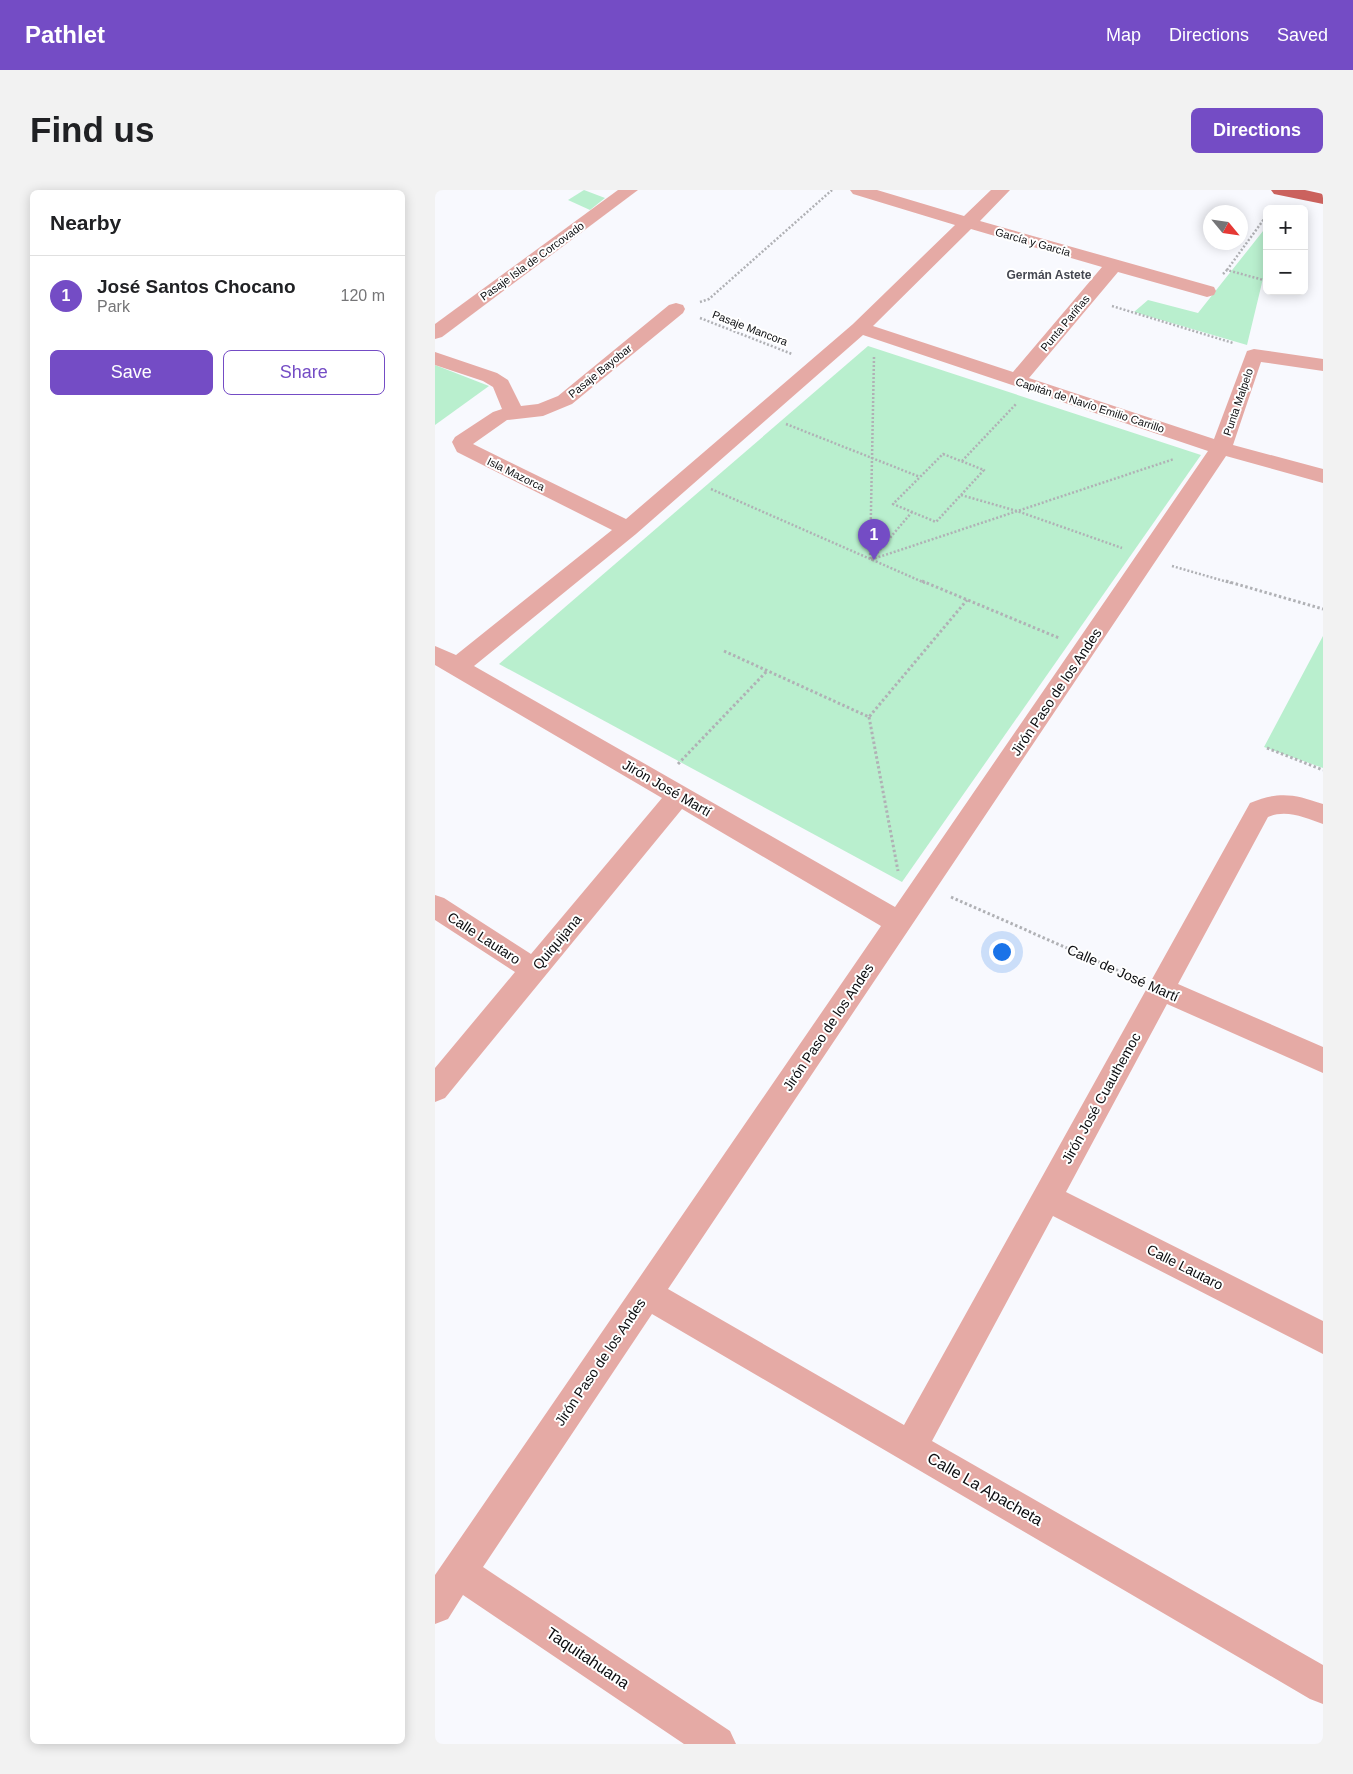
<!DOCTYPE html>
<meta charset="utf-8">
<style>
body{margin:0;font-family:Helvetica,sans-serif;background:#f2f2f2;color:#202124}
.controls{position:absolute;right:15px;top:15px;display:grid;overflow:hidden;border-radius:8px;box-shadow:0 2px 12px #0003}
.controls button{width:45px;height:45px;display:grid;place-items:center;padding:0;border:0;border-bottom:1px solid #e0e0e0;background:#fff;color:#202124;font:25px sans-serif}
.compass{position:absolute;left:768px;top:15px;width:45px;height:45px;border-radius:50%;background:#fff;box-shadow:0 2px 12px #0003;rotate:119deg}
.you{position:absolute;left:566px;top:761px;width:18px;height:18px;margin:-12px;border:4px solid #fff;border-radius:50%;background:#1a73e8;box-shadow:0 0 0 8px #1a73e833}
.badge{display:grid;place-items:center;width:32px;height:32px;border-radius:50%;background:#744cc5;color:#fff;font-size:16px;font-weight:700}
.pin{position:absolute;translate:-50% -41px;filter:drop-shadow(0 1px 2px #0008)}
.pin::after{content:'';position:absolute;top:26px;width:18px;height:15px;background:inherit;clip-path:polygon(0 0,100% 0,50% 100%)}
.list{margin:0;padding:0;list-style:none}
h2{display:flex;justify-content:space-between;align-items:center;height:65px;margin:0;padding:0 20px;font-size:21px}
h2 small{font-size:16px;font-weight:400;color:#757577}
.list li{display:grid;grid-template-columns:32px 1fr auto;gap:15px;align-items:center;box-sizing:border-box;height:80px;padding:0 20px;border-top:1px solid #e0e0e0}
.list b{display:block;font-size:19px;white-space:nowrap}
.list p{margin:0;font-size:16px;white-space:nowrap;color:#757577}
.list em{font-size:16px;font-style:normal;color:#757577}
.actions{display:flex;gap:10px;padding:15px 20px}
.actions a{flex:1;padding:11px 0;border:1px solid #744cc5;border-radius:8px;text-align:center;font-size:18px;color:#744cc5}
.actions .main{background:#744cc5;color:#fff}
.map{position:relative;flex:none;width:888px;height:1554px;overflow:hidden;border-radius:8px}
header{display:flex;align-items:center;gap:30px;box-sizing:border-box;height:70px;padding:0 25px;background:#744cc5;color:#fff}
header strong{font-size:24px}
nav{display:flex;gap:28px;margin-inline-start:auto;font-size:18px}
.intro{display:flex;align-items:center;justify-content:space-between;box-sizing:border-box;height:120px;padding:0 30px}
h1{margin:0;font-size:35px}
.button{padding:12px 22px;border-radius:8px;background:#744cc5;color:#fff;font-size:18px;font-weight:700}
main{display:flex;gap:30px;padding:0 30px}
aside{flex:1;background:#fff;border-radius:8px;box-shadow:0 2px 12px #0003}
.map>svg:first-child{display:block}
.green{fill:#b9efce}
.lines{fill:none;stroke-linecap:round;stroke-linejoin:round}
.path-far1{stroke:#b0b1b5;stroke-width:2.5;stroke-dasharray:2 2;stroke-linecap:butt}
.path{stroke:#b0b1b5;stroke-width:3;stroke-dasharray:2.5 2.5;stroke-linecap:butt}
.minor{fill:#e5aaa5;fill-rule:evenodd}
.major{fill:#cb625e;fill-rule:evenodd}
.labels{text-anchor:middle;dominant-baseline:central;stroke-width:4;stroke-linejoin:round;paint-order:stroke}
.far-street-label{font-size:11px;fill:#0c0d10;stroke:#fff}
.far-neighbourhood-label{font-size:12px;font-weight:bold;fill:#444750;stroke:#fff}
.street-label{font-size:14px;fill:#0c0d10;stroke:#fff}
.near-street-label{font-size:16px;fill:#0c0d10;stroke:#fff}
</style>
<header>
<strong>Pathlet</strong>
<nav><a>Map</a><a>Directions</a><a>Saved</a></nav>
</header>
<div class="intro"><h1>Find us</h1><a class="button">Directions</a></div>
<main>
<aside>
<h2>Nearby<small></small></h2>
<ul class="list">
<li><span class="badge">1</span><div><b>José Santos Chocano</b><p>Park</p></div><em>120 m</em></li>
</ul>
<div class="actions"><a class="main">Save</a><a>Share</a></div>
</aside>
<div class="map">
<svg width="888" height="1554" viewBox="0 0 888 1554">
<rect width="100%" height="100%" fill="#f8f9fe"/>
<g class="green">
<polygon points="149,0 170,8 155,20 133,10"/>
<polygon points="832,36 832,72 812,155 699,122 713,110 763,123"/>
<polygon points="433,156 766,265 467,692 64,474"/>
<polygon points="0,175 54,196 0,235"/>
<polygon points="888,446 888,578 829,557"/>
</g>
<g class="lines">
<g class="path-far1">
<polyline points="792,80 832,25"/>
<polyline points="788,84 792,80 832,91"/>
<polyline points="265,112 274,109 397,0"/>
<polyline points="677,116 798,153"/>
<polyline points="265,128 357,164"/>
<polyline points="439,167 435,370 739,269"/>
<polyline points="351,234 485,287"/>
<polygon points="508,264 549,280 501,332 458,314"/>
<polyline points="527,271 582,213"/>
<polyline points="276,299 490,393"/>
<polyline points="526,305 582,321 687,358"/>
<polyline points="437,369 477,322"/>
<polyline points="737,376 796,393"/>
</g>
<g class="path">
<polyline points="487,391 624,448"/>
<polyline points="791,391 888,419"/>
<polyline points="289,461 434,527 532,410"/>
<polyline points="434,527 463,681"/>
<polyline points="832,558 888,580"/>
<polyline points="243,574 332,481"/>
<polyline points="516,707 700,788"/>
</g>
<g class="minor">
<polygon points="183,0 203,0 7,147 0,149 0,134"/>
<path d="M 415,0 L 442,0 L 529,26 L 556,0 L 575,0 L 545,31 L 779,97 L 781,101 L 779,105 L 772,107 L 683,82 L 594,188 L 779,249 L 812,161 L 819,159 L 888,169 L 888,181 L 826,172 L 798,255 L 888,279 L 888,293 L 791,266 L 233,1099 L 469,1235 L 815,613 C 844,601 859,604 888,614 L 888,634 C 870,628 852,619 833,627 L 743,794 L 888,857 L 888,883 L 732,814 L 631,1002 L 888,1131 L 888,1164 L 618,1026 L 497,1251 L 888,1475 L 888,1514 L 875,1509 L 217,1124 L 48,1377 L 295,1541 L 301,1554 L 249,1554 L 28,1405 L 13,1429 L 0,1434 L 0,1385 L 11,1369 L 446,736 L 247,619 L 10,908 L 0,912 L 0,878 L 80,782 L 0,730 L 0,705 L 9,708 L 96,764 L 227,608 L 0,475 L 0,456 L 21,465 L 177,340 L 22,262 L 17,252 L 20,247 L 58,222 L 67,219 L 58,197 L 48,191 L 0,175 L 0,162 L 62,183 L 73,190 L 86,216 L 103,214 L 123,206 L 234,115 L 241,113 L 248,115 L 250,119 L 248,123 L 137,214 L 108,226 L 72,230 L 38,254 L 191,329 L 418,134 L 520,35 L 418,4 ZM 536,39 L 667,77 L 578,182 L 438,136 ZM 428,145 L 773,261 L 460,717 L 39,476 L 201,344 Z"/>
</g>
<polygon class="major" points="836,0 870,0 888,4 888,14 839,4"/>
</g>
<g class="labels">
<g class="far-street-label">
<text transform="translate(598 52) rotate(16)">García y García</text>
<text transform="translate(97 71) rotate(-36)">Pasaje Isla de Corcovado</text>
<text transform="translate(630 133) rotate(-50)">Punta Pariñas</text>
<text transform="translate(315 138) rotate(21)">Pasaje Mancora</text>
<text transform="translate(165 181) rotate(-39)">Pasaje Bayobar</text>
<text transform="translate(803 212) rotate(-71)">Punta Malpelo</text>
<text transform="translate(655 215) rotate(18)">Capitán de Navío Emilio Carrillo</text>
<text transform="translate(81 284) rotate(26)">Isla Mazorca</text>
</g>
<g class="far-neighbourhood-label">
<text x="614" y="85">Germán Astete</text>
</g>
<g class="street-label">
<text transform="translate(621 502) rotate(-56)">Jirón Paso de los Andes</text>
<text transform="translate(232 598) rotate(30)">Jirón José Martí</text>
<text transform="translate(49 748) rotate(33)">Calle Lautaro</text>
<text transform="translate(122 752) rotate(-50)">Quiquijana</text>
<text transform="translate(688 783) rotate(24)">Calle de José Martí</text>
<text transform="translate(393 837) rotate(-56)">Jirón Paso de los Andes</text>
<text transform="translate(666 908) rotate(-61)">Jirón José Cuauthemoc</text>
<text transform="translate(750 1077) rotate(27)">Calle Lautaro</text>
<text transform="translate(165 1172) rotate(-56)">Jirón Paso de los Andes</text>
</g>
<g class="near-street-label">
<text transform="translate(550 1299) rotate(30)">Calle La Apacheta</text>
<text transform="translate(153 1468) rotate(34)">Taquitahuana</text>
</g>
</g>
</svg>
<div class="controls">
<button>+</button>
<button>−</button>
</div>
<svg class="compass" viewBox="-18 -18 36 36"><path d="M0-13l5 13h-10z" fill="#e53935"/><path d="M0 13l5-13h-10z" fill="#757577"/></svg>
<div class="you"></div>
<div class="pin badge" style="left:439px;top:370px">1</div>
</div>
</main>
